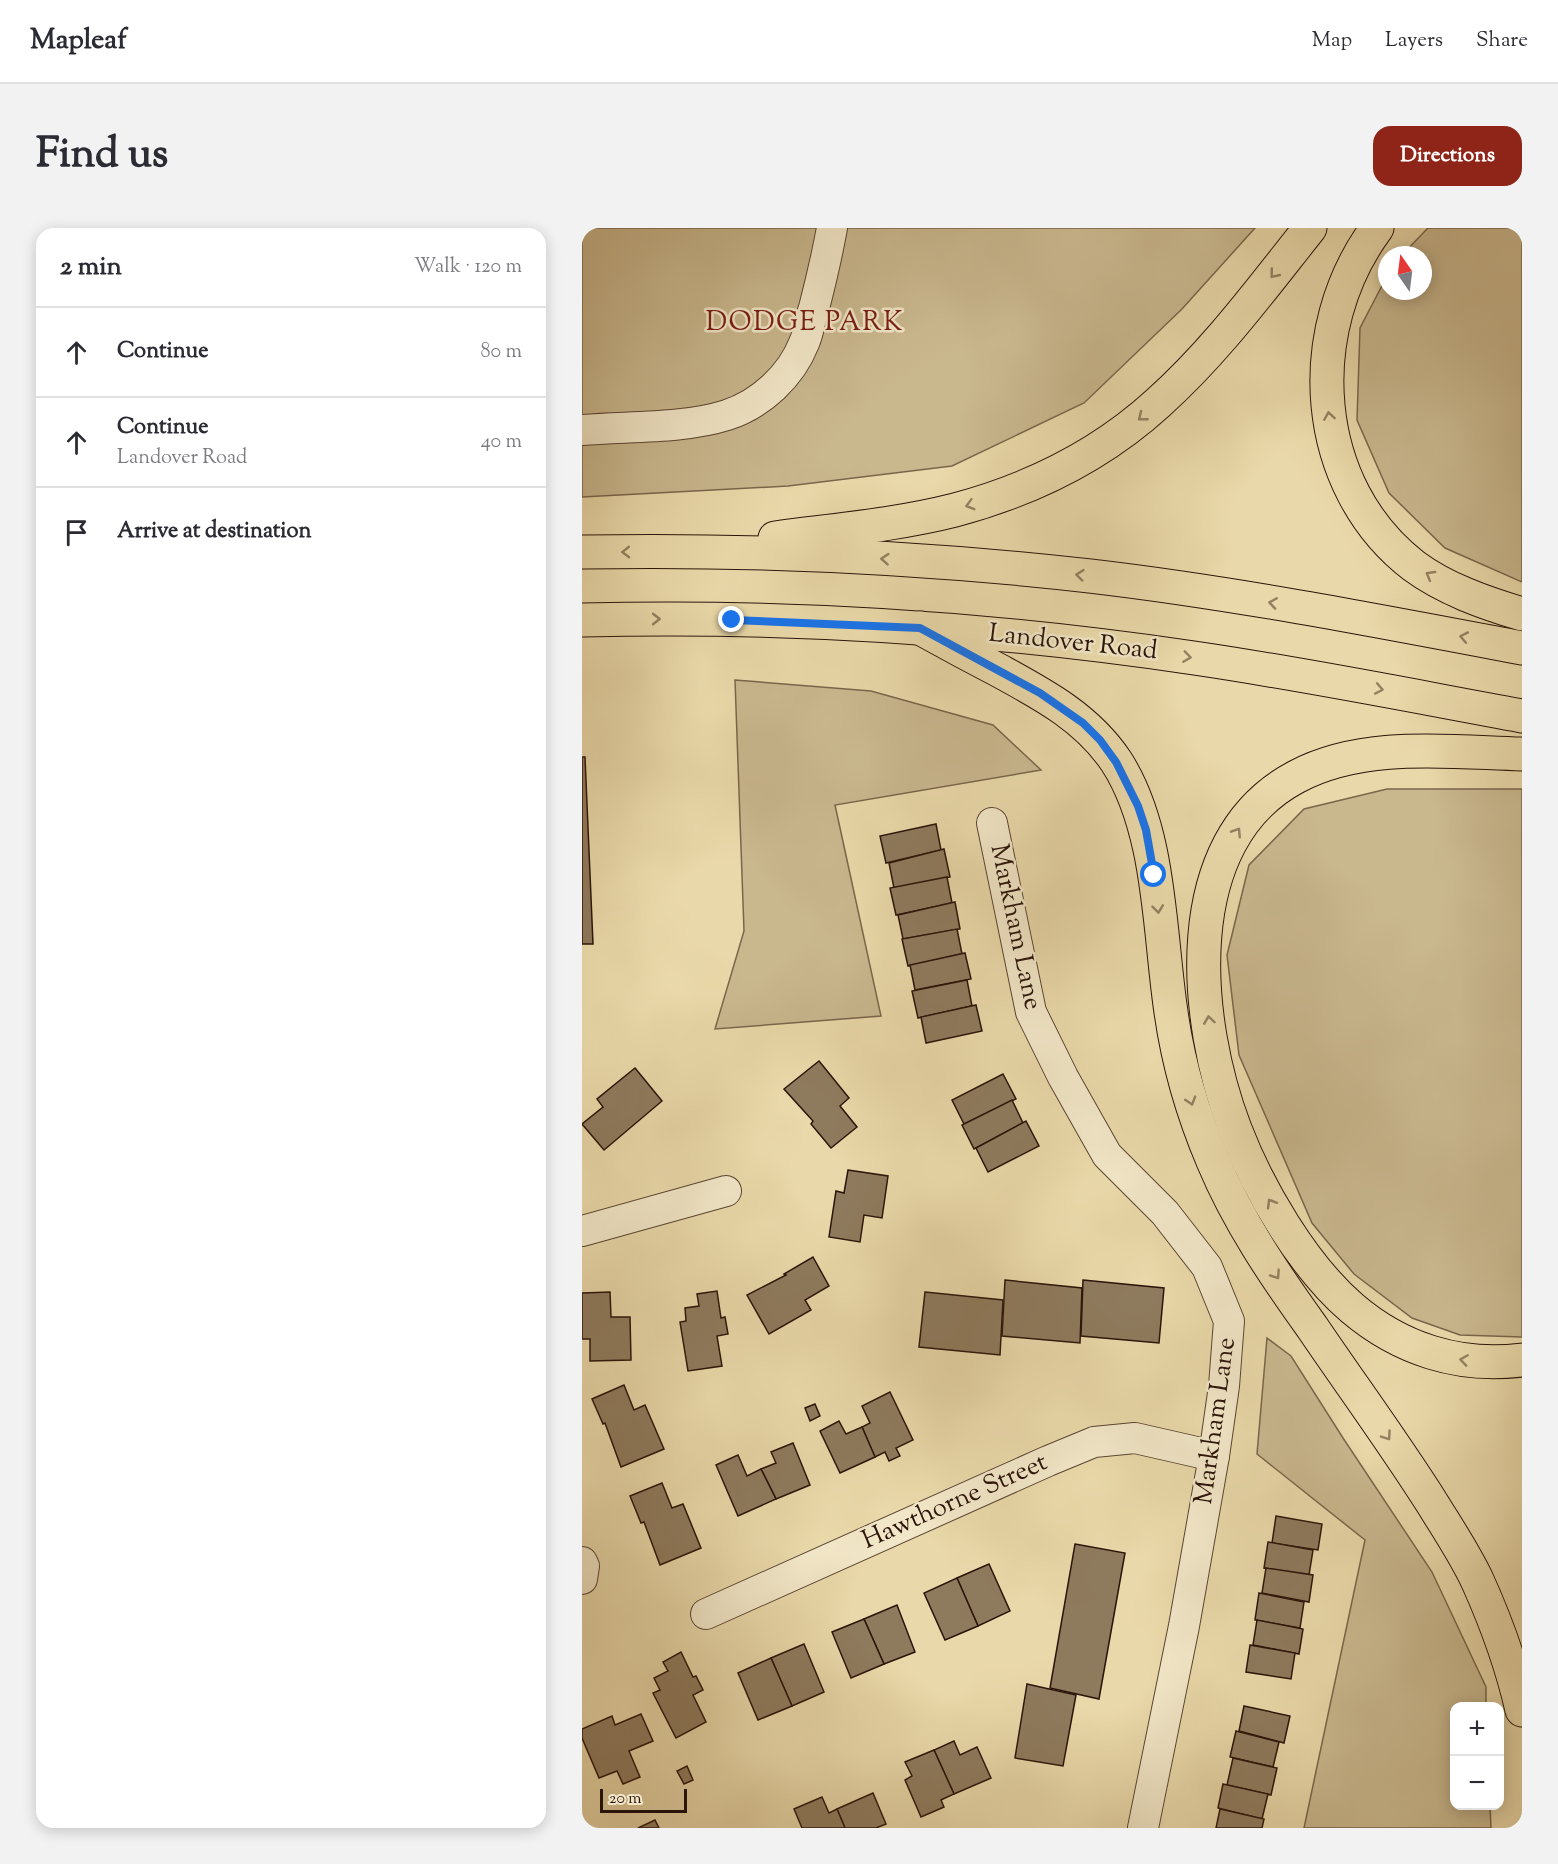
<!DOCTYPE html>
<meta charset="utf-8">
<style>
body{margin:0;font-family:"Sorts Mill Goudy",serif;background:#f2f2f3;color:#2b2b33}
.controls{position:absolute;right:18px;bottom:18px;display:grid;overflow:hidden;border-radius:12px;box-shadow:0 3px 15px #0003}
.controls button{width:54px;height:54px;display:grid;place-items:center;padding:0;border:0;border-bottom:2px solid #e1e1e2;background:#fff;color:#2b2b33;font:30px sans-serif}
.compass{position:absolute;left:796px;top:18px;width:54px;height:54px;border-radius:50%;background:#fff;box-shadow:0 3px 15px #0003;rotate:346deg}
.scale{position:absolute;left:18px;bottom:15px;width:87px;box-sizing:border-box;padding-left:6px;border:3px solid #2b140a;border-top:0;font-size:16px;line-height:21px;white-space:nowrap;color:#2b140a;-webkit-text-stroke:4px #f1e6c7;paint-order:stroke}
.stop{position:absolute;width:18px;height:18px;margin:-14px;border:4px solid #1a73e8;border-radius:50%;background:#fff}
.stop.end{background:#1a73e8;border-color:#fff;box-shadow:0 2px 6px #0008}
.list{margin:0;padding:0;list-style:none}
h2{display:flex;justify-content:space-between;align-items:center;height:78px;margin:0;padding:0 24px;font-size:26px}
h2 small{font-size:20px;font-weight:400;color:#7c7c81}
.list li{display:grid;grid-template-columns:39px 1fr auto;gap:18px;align-items:center;box-sizing:border-box;height:90px;padding:0 24px;border-top:2px solid #e1e1e2}
.list b{display:block;font-size:22px;white-space:nowrap}
.list p{margin:0;font-size:20px;white-space:nowrap;color:#7c7c81}
.list em{font-size:20px;font-style:normal;color:#7c7c81}
.icon{flex:none;width:33px;height:33px;fill:none;stroke:currentColor;stroke-width:2;stroke-linecap:round;stroke-linejoin:round}
.map{position:relative;flex:none;width:940px;height:1600px;overflow:hidden;border-radius:18px}
header{display:flex;align-items:center;gap:36px;box-sizing:border-box;height:84px;padding:0 30px;background:#fff;border-bottom:2px solid #e1e1e2}
header strong{font-size:28px}
nav{display:flex;gap:33px;margin-inline-start:auto;font-size:21px}
.intro{display:flex;align-items:center;justify-content:space-between;box-sizing:border-box;height:144px;padding:0 36px}
h1{margin:0;font-size:42px}
.button{padding:15px 27px;border-radius:18px;background:#8f2418;color:#fff;font-size:21px;font-weight:700}
main{display:flex;gap:36px;padding:0 36px}
aside{flex:1;background:#fff;border-radius:18px;box-shadow:0 3px 15px #0003}
.map>svg:first-child{display:block}
.green{fill:#c9b78e;stroke:#7a664c;stroke-width:1.5}
.building{fill:#8e7a5d;stroke:#2b140a;stroke-width:1.5}
.lines{fill:none;stroke-linecap:round;stroke-linejoin:round}
.minor-casing{stroke:#5a4532;stroke-width:32}
.major-casing{stroke:#2b140a;stroke-width:35}
.minor{stroke:#f1e6c7;stroke-width:30}
.major{stroke:#e9d8a9;stroke-width:33}
.oneway{stroke:#948061}
.route{stroke:#1a73e8;stroke-width:8}
.labels{text-anchor:middle;dominant-baseline:central;stroke-width:5;stroke-linejoin:round;paint-order:stroke}
.street-label{font-size:26px;fill:#2b140a;stroke:#f1e6c7}
.neighbourhood-label{font-size:27px;letter-spacing:1.5px;fill:#7a1f14;stroke:#f1e6c7}
</style>
<header>
<strong>Mapleaf</strong>
<nav><a>Map</a><a>Layers</a><a>Share</a></nav>
</header>
<div class="intro"><h1>Find us</h1><a class="button">Directions</a></div>
<main>
<aside>
<h2>2 min<small>Walk · 120 m</small></h2>
<ul class="list">
<li><svg class="icon" aria-label="ahead" viewBox="0 0 24 24"><path d="M12 20V5M6 11l6-6 6 6"/></svg><div><b>Continue</b></div><em>80 m</em></li>
<li><svg class="icon" aria-label="ahead" viewBox="0 0 24 24"><path d="M12 20V5M6 11l6-6 6 6"/></svg><div><b>Continue</b><p>Landover Road</p></div><em>40 m</em></li>
<li><svg class="icon" aria-label="arrive" viewBox="0 0 24 24"><path d="M6 21V4h12l-3 4 3 4H6"/></svg><div><b>Arrive at destination</b></div></li>
</ul>
</aside>
<div class="map">
<svg width="940" height="1600" viewBox="0 0 940 1600">
<rect width="100%" height="100%" fill="#e9d8a9"/>
<filter id="stains"><feTurbulence type="fractalNoise" baseFrequency=".00333" numOctaves="4"/><feColorMatrix values="0 0 0 0 .2 0 0 0 0 .09 0 0 0 0 .02 0 0 0 .5 -.17"/></filter>
<radialGradient id="worn" r=".72"><stop offset=".6" stop-color="#630" stop-opacity="0"/><stop offset="1" stop-color="#630" stop-opacity=".3"/></radialGradient>
<g class="green">
<polygon points="0,0 673,0 600,81 502,175 370,238 206,258 0,269"/>
<polygon points="846,0 940,0 940,354 863,320 807,265 775,192 778,100 805,48 805,63 841,63 841,27 820,27"/>
<polygon points="153,452 289,463 411,497 459,542 253,577 299,788 133,801 162,703"/>
<polygon points="805,561 940,561 940,1109 878,1107 830,1090 772,1046 730,995 657,827 645,727 667,637 722,581"/>
<polygon points="685,1110 709,1128 761,1210 850,1344 904,1459 904,1478 873,1478 873,1578 908,1578 909,1600 722,1600 783,1312 675,1226"/>
</g>
<g class="building">
<polygon points="0,529 3,529 11,716 0,716"/>
<polygon points="354,596 359,622 304,635 298,608"/>
<polygon points="362,621 368,649 312,660 307,635"/>
<polygon points="365,649 370,675 314,687 308,660"/>
<polygon points="373,674 378,701 321,711 316,687"/>
<polygon points="375,701 380,726 326,738 320,711"/>
<polygon points="383,725 389,751 333,762 328,737"/>
<polygon points="385,752 390,778 336,790 330,763"/>
<polygon points="394,777 400,803 344,815 339,789"/>
<polygon points="237,833 267,870 258,878 275,899 249,920 229,896 231,893 202,861"/>
<polygon points="53,840 80,873 22,922 0,896 21,879 15,871"/>
<polygon points="421,846 434,871 382,896 370,872"/>
<polygon points="430,872 441,895 392,921 380,897"/>
<polygon points="444,893 457,918 406,944 394,920"/>
<polygon points="266,942 306,948 300,990 282,987 278,1014 247,1009 254,963 262,965"/>
<polygon points="231,1029 247,1058 223,1072 229,1082 187,1106 165,1067 204,1047 202,1046"/>
<polygon points="423,1052 500,1060 498,1115 420,1108"/>
<polygon points="501,1052 582,1060 577,1115 499,1108"/>
<polygon points="135,1063 139,1090 143,1089 146,1106 135,1108 140,1138 106,1143 98,1094 104,1093 103,1080 117,1078 115,1066"/>
<polygon points="28,1064 29,1089 48,1089 49,1132 8,1133 8,1111 0,1111 0,1065"/>
<polygon points="343,1064 421,1072 418,1127 337,1119"/>
<polygon points="42,1157 52,1182 63,1177 82,1221 39,1239 23,1195 21,1196 10,1171"/>
<polygon points="308,1164 331,1212 314,1220 318,1228 307,1233 303,1224 293,1229 280,1199 288,1195 280,1178"/>
<polygon points="233,1176 238,1188 228,1193 223,1180"/>
<polygon points="257,1193 264,1206 280,1199 293,1229 258,1245 238,1203"/>
<polygon points="211,1215 228,1257 194,1271 179,1241 194,1235 189,1224"/>
<polygon points="156,1227 165,1248 179,1241 194,1271 156,1288 134,1237"/>
<polygon points="80,1255 90,1280 101,1276 119,1320 78,1337 62,1294 59,1295 48,1268"/>
<polygon points="694,1288 740,1296 736,1322 690,1315"/>
<polygon points="686,1314 731,1322 727,1347 682,1340"/>
<polygon points="493,1316 543,1325 517,1471 468,1460"/>
<polygon points="407,1336 428,1383 396,1398 375,1350"/>
<polygon points="684,1340 731,1347 727,1374 680,1365"/>
<polygon points="375,1350 396,1398 363,1412 342,1365"/>
<polygon points="677,1365 722,1374 718,1400 673,1392"/>
<polygon points="315,1377 333,1424 302,1436 282,1391"/>
<polygon points="282,1391 302,1436 269,1450 250,1404"/>
<polygon points="675,1392 721,1401 717,1426 671,1417"/>
<polygon points="222,1416 242,1464 210,1478 189,1430"/>
<polygon points="668,1417 713,1425 709,1451 664,1444"/>
<polygon points="99,1424 111,1449 114,1448 121,1462 111,1467 124,1494 94,1510 71,1465 78,1462 72,1450 86,1443 81,1434"/>
<polygon points="189,1430 210,1478 176,1492 156,1445"/>
<polygon points="445,1456 494,1467 481,1538 433,1530"/>
<polygon points="662,1478 708,1488 702,1515 657,1503"/>
<polygon points="59,1486 71,1513 47,1523 58,1549 41,1556 35,1543 17,1550 0,1510 0,1501 30,1488 33,1497"/>
<polygon points="654,1503 697,1514 691,1539 648,1529"/>
<polygon points="372,1513 378,1527 395,1519 409,1550 372,1566 352,1522"/>
<polygon points="352,1522 372,1566 359,1572 362,1579 339,1589 323,1552 330,1548 323,1534"/>
<polygon points="651,1530 695,1540 689,1567 645,1557"/>
<polygon points="105,1538 111,1552 102,1556 95,1543"/>
<polygon points="641,1556 686,1566 680,1591 636,1580"/>
<polygon points="291,1565 304,1596 294,1600 263,1600 255,1581"/>
<polygon points="240,1569 247,1585 255,1581 263,1600 220,1600 212,1581"/>
<polygon points="638,1581 682,1591 680,1600 634,1600"/>
<polygon points="73,1592 77,1600 56,1600"/>
</g>
<g class="lines">
<defs>
<g id="minor">
<path d="M 0,202 C 46,198 101,201 145,187 C 179,176 209,148 222,115 C 227,104 228,91 232,80 C 239,53 245,27 250,0"/>
<polyline points="410,595 449,784 481,849 525,927 583,985 625,1039 647,1093 642,1158 632,1228 602,1398 561,1600"/>
<polyline points="0,1003 144,963"/>
<polyline points="0,1334 2,1338 0,1351"/>
<polyline points="124,1386 466,1233 512,1214 553,1210 632,1228"/>
</g>
<g id="major">
<path d="M 795,0 C 719,102 728,258 832,338 C 863,361 903,375 940,386"/>
<path d="M 193,310 C 253,302 314,297 373,282 C 448,262 519,227 576,175 C 634,123 680,60 728,0"/>
<path d="M 0,324 C 170,321 340,329 508,348 C 653,365 797,393 940,420"/>
<path d="M 0,392 C 204,387 410,400 612,430 C 722,446 831,468 940,488"/>
<path d="M 338,400 C 365,415 391,429 418,443 C 462,467 505,490 534,533 C 579,602 577,704 589,784 C 596,834 611,886 631,933 C 656,993 692,1046 730,1099 C 770,1158 812,1215 850,1275 C 866,1301 883,1326 896,1354 C 914,1394 930,1438 940,1482"/>
<path d="M 940,526 C 867,524 781,513 714,549 C 593,613 612,794 653,901 C 676,961 721,1038 770,1080 C 818,1121 877,1140 940,1132"/>
</g>
</defs>
<use href="#minor" class="minor-casing"/>
<use href="#major" class="major-casing"/>
<use href="#minor" class="minor"/>
<use href="#major" class="major"/>
</g>
<defs><path id="oneway-chevron" d="M-2-3.5L2.5 0L-2 3.5" fill="none" stroke-width="1.6" stroke-linecap="round" stroke-linejoin="round" transform="scale(1.5)"/></defs>
<g class="oneway">
<use href="#oneway-chevron" transform="translate(692 46) rotate(129)"/>
<use href="#oneway-chevron" transform="translate(747 188) rotate(-99)"/>
<use href="#oneway-chevron" transform="translate(560 189) rotate(141)"/>
<use href="#oneway-chevron" transform="translate(388 277) rotate(164)"/>
<use href="#oneway-chevron" transform="translate(44 324) rotate(179)"/>
<use href="#oneway-chevron" transform="translate(303 331) rotate(-176)"/>
<use href="#oneway-chevron" transform="translate(498 347) rotate(-174)"/>
<use href="#oneway-chevron" transform="translate(848 347) rotate(-150)"/>
<use href="#oneway-chevron" transform="translate(691 375) rotate(-171)"/>
<use href="#oneway-chevron" transform="translate(74 391)"/>
<use href="#oneway-chevron" transform="translate(882 409) rotate(-169)"/>
<use href="#oneway-chevron" transform="translate(605 429) rotate(8)"/>
<use href="#oneway-chevron" transform="translate(797 461) rotate(11)"/>
<use href="#oneway-chevron" transform="translate(655 604) rotate(-57)"/>
<use href="#oneway-chevron" transform="translate(576 681) rotate(83)"/>
<use href="#oneway-chevron" transform="translate(627 792) rotate(-98)"/>
<use href="#oneway-chevron" transform="translate(609 873) rotate(73)"/>
<use href="#oneway-chevron" transform="translate(689 975) rotate(-121)"/>
<use href="#oneway-chevron" transform="translate(694 1047) rotate(56)"/>
<use href="#oneway-chevron" transform="translate(882 1132) rotate(-172)"/>
<use href="#oneway-chevron" transform="translate(805 1208) rotate(55)"/>
</g>
<g class="lines">
<polyline class="route" points="150,392 338,400 458,465 501,495 518,512 534,534 556,578 564,602 572,647"/>
</g>
<g class="labels">
<g class="street-label">
<text transform="translate(491 415) rotate(6)">Landover Road</text>
<text transform="translate(433 699) rotate(78)">Markham Lane</text>
<text transform="translate(634 1193) rotate(-82)">Markham Lane</text>
<text transform="translate(373 1274) rotate(-24)">Hawthorne Street</text>
</g>
<g class="neighbourhood-label">
<text x="223" y="95">DODGE PARK</text>
</g>
</g>
<rect width="100%" height="100%" filter="url(#stains)"/>
<rect width="100%" height="100%" fill="url(#worn)"/>
</svg>
<div class="controls">
<button>+</button>
<button>−</button>
</div>
<svg class="compass" viewBox="-18 -18 36 36"><path d="M0-13l5 13h-10z" fill="#e53935"/><path d="M0 13l5-13h-10z" fill="#7c7c81"/></svg>
<div class="scale">20 m</div>
<div class="stop" style="left:572px;top:647px"></div>
<div class="stop end" style="left:150px;top:392px"></div>
</div>
</main>
